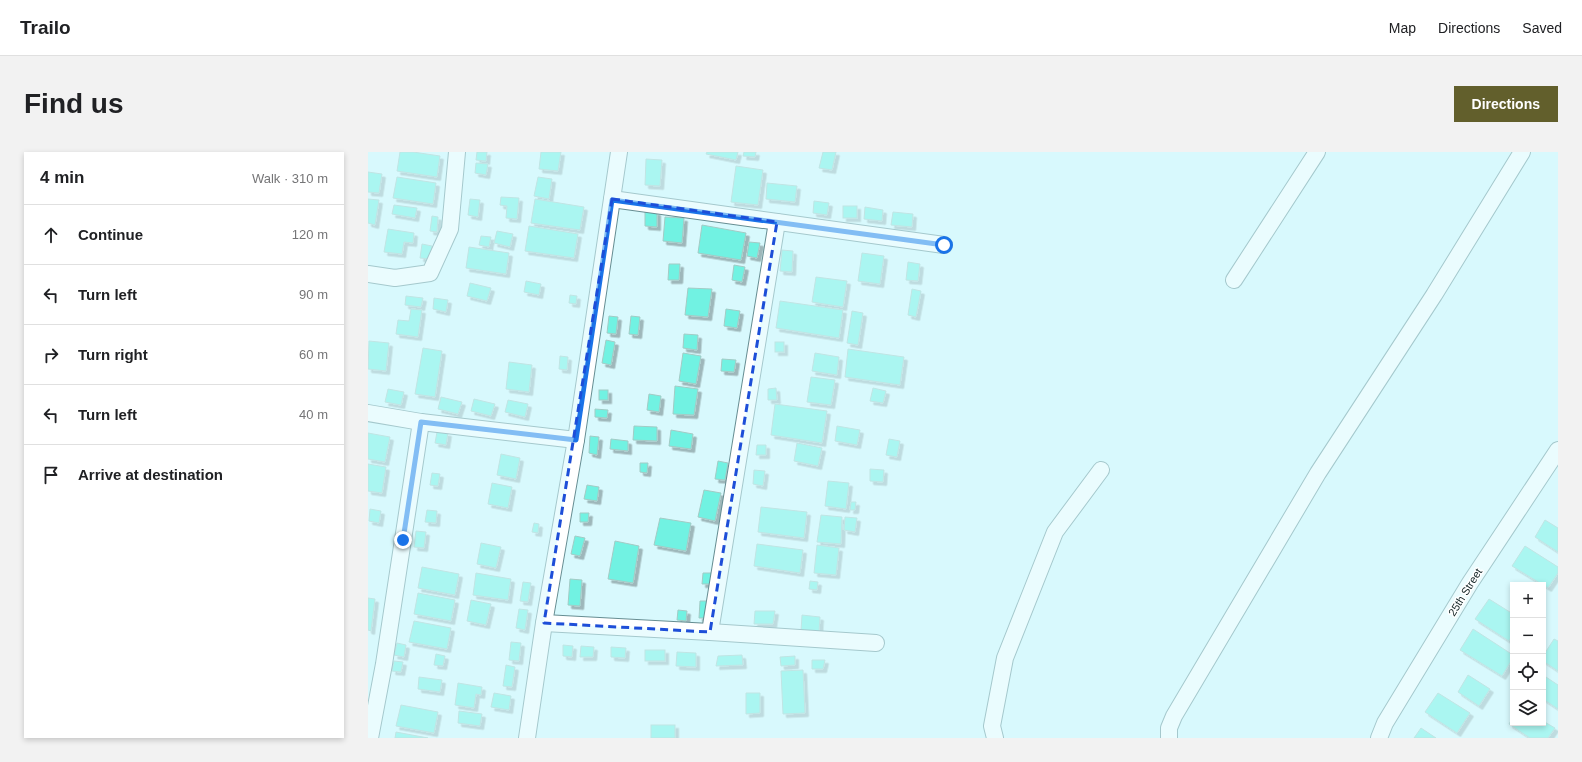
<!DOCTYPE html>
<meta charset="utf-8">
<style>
body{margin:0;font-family:Arial,sans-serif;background:#f2f2f2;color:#202124}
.controls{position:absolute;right:12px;bottom:12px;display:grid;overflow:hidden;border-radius:0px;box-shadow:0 2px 6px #0003}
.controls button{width:36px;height:36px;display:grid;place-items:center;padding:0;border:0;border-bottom:1px solid #e0e0e0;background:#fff;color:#202124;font:20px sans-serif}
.stop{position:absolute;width:12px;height:12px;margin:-9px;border:3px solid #1a73e8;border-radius:50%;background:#fff}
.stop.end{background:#1a73e8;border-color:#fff;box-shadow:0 1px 4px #0008}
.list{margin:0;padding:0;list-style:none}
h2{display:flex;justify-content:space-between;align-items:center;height:52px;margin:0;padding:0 16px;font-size:17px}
h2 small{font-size:13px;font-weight:400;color:#757577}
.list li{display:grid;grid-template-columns:26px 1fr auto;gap:12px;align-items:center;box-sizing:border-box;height:60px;padding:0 16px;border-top:1px solid #e0e0e0}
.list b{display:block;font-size:15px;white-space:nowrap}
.list em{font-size:13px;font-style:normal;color:#757577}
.icon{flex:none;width:22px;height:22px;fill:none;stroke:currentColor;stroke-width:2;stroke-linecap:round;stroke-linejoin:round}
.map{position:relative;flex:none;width:1190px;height:586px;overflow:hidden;border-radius:0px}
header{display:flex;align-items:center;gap:24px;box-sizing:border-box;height:56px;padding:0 20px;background:#fff;border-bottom:1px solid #e0e0e0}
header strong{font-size:19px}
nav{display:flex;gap:22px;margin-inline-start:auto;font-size:14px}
.intro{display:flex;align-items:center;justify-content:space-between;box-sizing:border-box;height:96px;padding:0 24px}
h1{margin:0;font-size:28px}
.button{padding:10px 18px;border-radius:0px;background:#625f2c;color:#fff;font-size:14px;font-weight:700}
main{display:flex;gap:24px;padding:0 24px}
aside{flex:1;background:#fff;border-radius:0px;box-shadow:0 2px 6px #0003}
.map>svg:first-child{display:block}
.building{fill:#71f2e2;stroke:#a3cbc5;filter:url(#shadow)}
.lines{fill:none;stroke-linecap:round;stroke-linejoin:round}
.minor-casing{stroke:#668d92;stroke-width:18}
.minor{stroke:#fff;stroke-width:16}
.route{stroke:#1a73e8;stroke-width:5}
.marked{fill:none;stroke:#1d4ed8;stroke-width:3;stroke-dasharray:8 5;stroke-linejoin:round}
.labels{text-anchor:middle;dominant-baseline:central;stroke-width:3;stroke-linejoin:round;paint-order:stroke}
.street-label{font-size:11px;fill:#132425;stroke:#fff}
</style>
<header>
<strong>Trailo</strong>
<nav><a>Map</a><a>Directions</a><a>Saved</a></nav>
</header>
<div class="intro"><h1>Find us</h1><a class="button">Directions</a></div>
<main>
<aside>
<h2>4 min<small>Walk · 310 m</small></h2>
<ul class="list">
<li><svg class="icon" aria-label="ahead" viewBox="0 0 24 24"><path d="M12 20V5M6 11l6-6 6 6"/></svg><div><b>Continue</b></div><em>120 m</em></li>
<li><svg class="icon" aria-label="left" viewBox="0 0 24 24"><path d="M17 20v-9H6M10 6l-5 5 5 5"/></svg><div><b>Turn left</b></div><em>90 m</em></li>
<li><svg class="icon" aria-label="right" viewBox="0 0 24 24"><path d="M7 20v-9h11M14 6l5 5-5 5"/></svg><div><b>Turn right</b></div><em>60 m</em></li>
<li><svg class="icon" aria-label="left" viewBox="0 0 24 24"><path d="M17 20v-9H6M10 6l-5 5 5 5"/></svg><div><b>Turn left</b></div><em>40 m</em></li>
<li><svg class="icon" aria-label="arrive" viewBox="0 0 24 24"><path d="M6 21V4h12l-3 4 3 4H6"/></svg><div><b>Arrive at destination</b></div></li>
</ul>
</aside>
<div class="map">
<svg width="1190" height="586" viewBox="0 0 1190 586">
<defs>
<filter id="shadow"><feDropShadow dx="3.5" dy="3.5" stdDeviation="0" flood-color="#0004"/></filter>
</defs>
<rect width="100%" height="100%" fill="#d8f9fd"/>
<g class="building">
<polygon points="32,0 45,0 72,4 69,25 29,19"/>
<polygon points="109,0 119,0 118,9 108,8"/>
<polygon points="173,0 193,0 190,19 171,17"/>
<polygon points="339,0 370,0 368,8 338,2"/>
<polygon points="376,0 388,0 387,5 375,4"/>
<polygon points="455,0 468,0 464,18 451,16"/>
<polygon points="278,7 294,8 292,34 277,33"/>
<polygon points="108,11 120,12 118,23 107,21"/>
<polygon points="368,14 395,18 390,53 363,50"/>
<polygon points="0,20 14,22 11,41 0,40"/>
<polygon points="29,25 68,31 65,52 25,46"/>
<polygon points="170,25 184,27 181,47 166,44"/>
<polygon points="399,31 429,34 427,50 398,47"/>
<polygon points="133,45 151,46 149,67 138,66 139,54 132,53"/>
<polygon points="0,47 11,48 7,73 0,71"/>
<polygon points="102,47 112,48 110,65 100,63"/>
<polygon points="167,47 216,55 212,78 163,71"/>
<polygon points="446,49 461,51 459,63 445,61"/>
<polygon points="26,53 49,56 47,66 24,62"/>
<rect x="475" y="54" width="14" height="12"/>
<polygon points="497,55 515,58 514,69 496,67"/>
<polygon points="277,59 289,60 289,75 277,74"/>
<polygon points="525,60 545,62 544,75 523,73"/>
<polygon points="64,64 70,65 69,80 62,79"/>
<polygon points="297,65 316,66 314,91 295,89"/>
<polygon points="334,73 378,81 373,108 330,101"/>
<polygon points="161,74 210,82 206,106 157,99"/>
<polygon points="20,77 46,81 45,91 36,90 34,102 16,100"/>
<polygon points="129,79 145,82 142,95 126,91"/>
<polygon points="113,84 123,85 121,95 111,93"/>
<polygon points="381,90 392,91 389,106 379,104"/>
<polygon points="54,92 64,94 62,107 52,106"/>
<polygon points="101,95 141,101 138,122 98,116"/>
<polygon points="414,98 425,99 424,120 412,119"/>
<polygon points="494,101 516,104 512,132 490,129"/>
<polygon points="540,110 552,112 550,129 538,128"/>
<polygon points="301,112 312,112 311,128 300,128"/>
<polygon points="366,113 377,115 374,130 364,128"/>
<polygon points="448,125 479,129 475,155 444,150"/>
<polygon points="158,129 173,132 171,143 156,140"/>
<polygon points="102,131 123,136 119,149 99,144"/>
<polygon points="320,136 344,137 340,165 317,163"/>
<polygon points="544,137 553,139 548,165 540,163"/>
<polygon points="202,143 209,144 208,152 201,151"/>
<polygon points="38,144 55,146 53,155 37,153"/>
<polygon points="66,146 80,148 78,160 65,157"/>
<polygon points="412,149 475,158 471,186 408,176"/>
<polygon points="43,157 54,158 50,185 28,182 30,168 41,169"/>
<polygon points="358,157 372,159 369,176 356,174"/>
<polygon points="484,159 495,161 490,193 479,191"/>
<polygon points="241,164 250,165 248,182 239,181"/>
<polygon points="263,164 272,165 270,183 261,182"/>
<polygon points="316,182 330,183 329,198 315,196"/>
<polygon points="238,188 247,190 243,213 234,211"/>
<polygon points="1,189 21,191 18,219 0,217"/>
<rect x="407" y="190" width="9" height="10"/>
<polygon points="55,196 74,199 67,245 47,242"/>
<polygon points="480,197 536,205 532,233 477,225"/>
<polygon points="315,201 333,204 328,232 311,229"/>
<polygon points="447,201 471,205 469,223 444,219"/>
<polygon points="192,204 200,205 199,218 191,217"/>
<polygon points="354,207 368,208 366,220 353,219"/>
<polygon points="141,210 164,213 161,240 138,237"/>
<polygon points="443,225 467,228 463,253 439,250"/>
<polygon points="307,234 330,237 326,263 305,262"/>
<polygon points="408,236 409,248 400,248 400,237"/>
<polygon points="505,236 518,239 515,251 502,249"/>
<polygon points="20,237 36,240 33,253 17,250"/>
<rect x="231" y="238" width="9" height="10"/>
<polygon points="281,242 293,244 291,260 279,258"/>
<polygon points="73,245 94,250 90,262 70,257"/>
<polygon points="106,247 127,252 123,264 103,259"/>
<polygon points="140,248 160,252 157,265 137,260"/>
<polygon points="407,252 459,259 454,291 403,283"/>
<polygon points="227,257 240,258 239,266 227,265"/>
<polygon points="266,274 289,275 289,289 265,288"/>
<polygon points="469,274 492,278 489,293 467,289"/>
<polygon points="303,278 325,282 323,297 301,294"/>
<polygon points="69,280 80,281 78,293 67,291"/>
<polygon points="0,281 22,285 17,310 0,307"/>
<polygon points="222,284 231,285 229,303 221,301"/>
<polygon points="243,287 260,289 260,299 242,297"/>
<polygon points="521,287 532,289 529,305 518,303"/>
<polygon points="429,291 454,296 450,314 426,309"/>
<polygon points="389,293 398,293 398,303 388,303"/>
<polygon points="133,302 152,306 148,327 129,323"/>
<polygon points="350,309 360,311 357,328 347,327"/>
<polygon points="272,311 280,311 279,321 272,320"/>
<polygon points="0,312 18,315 14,341 0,339"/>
<polygon points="502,317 516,318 515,330 502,329"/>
<polygon points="386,318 397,319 395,334 385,332"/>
<polygon points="64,321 72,322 70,334 62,333"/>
<polygon points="460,329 481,331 478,357 457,354"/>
<polygon points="124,331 144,335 140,356 120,352"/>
<polygon points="219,333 231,335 229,349 216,347"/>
<polygon points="336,338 353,341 347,369 330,365"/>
<polygon points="483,350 488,350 487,358 482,358"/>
<polygon points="393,355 439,360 436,386 390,380"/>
<polygon points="2,357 13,359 11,371 1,369"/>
<polygon points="59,358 69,359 68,371 57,370"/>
<polygon points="212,361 221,361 220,370 212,370"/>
<polygon points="453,363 474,365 473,392 449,390"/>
<polygon points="477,365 489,366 487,380 476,378"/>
<polygon points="292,366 323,371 318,399 286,393"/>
<polygon points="1177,368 1190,376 1190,400 1167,385"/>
<polygon points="166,371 171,372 170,381 164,380"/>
<polygon points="48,379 58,380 56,396 46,395"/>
<polygon points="207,384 217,386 212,404 203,402"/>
<polygon points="247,389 271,394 265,431 240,427"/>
<polygon points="113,391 133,395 128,416 109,412"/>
<polygon points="389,392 435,398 432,421 386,414"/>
<polygon points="449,393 471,396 468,423 446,421"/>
<polygon points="1157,394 1190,415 1190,421 1180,436 1144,414"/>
<polygon points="54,415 91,422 87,443 50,436"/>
<polygon points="108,421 143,427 140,448 105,443"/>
<polygon points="335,421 344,421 344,432 334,432"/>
<polygon points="202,427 214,428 212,454 200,453"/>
<polygon points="442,429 450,430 449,438 441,437"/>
<polygon points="155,430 163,431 160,450 152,449"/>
<polygon points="50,441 87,448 83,469 46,462"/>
<polygon points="0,446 7,447 3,479 0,478"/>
<polygon points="1121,447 1145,462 1145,482 1141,489 1107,467"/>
<polygon points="103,448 123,452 118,473 99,469"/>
<polygon points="332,449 343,449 342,466 331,466"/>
<polygon points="151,457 160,458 157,478 148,476"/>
<polygon points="310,458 319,459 318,469 309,468"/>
<polygon points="387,459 407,459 405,472 386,472"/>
<polygon points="434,463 452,465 451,480 433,479"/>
<polygon points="46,469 83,476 79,497 41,490"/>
<polygon points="1105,477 1145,503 1145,506 1134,524 1092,498"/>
<polygon points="1186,487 1190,489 1190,519 1175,509 1175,504"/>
<polygon points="143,490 153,491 151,509 141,508"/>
<polygon points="29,491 38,493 36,505 26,503"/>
<polygon points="195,493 205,494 204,505 195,504"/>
<polygon points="213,494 226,495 225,505 212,505"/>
<polygon points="243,495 258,496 257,506 243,505"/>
<rect x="277" y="498" width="20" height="11"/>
<polygon points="309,500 328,501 328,515 308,514"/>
<polygon points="68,502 77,504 75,514 66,513"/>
<polygon points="374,503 375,513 348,514 350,504"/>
<polygon points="427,504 427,513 413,514 412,505"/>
<polygon points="444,508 457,508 455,517 444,517"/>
<polygon points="26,509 35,510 33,520 24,519"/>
<polygon points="138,513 147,515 144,535 135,534"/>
<polygon points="435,518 437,561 415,562 413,519"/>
<polygon points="1100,523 1122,537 1111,554 1090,540"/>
<polygon points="1175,523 1190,533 1190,557 1175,547"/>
<polygon points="51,525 74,528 72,540 50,537"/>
<polygon points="90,531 114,535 113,543 108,542 106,556 87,553"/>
<polygon points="126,541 143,544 141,558 123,555"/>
<polygon points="378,541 392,541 392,561 378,562"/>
<polygon points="1070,541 1102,561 1089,581 1057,560"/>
<polygon points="33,553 70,560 66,581 28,574"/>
<polygon points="91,559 114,562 112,574 90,571"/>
<polygon points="1145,565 1145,571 1175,571 1175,569 1187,576 1180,586 1162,586 1141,572"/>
<rect x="283" y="573" width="24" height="13"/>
<polygon points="1053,576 1068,586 1046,586"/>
<polygon points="28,580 60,586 27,586"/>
</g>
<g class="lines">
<defs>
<g id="minor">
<polyline points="244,47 576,93"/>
<polyline points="0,122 27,126 62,121 82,77 89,0"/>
<polyline points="866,128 949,0"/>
<polyline points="0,261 53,270 208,288"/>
<polyline points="176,471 342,480 508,491"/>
<polyline points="342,480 409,70"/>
<polyline points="2,586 16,512 53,270"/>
<polyline points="159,586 176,471 208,288 251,0"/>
<polyline points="627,586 624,574 637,506 687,380 733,318"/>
<polyline points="801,586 801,576 806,564 950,321 1066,143 1154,0"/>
<polyline points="1011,586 1017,571 1102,431 1190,298"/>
</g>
</defs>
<use href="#minor" class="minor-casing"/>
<use href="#minor" class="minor"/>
</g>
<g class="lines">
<polyline class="route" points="35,388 53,270 208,288 244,48 576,93"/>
</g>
<path d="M0 0H1190V586H0ZM 244,47 L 409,70 L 342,480 L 176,471 Z" fill="#d8f9fd" fill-opacity=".55" fill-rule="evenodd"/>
<path class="marked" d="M 244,47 L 409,70 L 342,480 L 176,471 Z"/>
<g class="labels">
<g class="street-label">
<text transform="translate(1097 440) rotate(-58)">25th Street</text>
</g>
</g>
</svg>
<div class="controls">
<button>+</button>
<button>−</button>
<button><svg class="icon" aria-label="locate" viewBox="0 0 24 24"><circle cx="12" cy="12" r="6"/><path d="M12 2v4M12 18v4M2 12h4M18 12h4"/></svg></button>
<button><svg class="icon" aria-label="layers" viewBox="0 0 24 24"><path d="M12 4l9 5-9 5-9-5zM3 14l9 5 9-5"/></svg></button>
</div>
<div class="stop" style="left:576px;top:93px"></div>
<div class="stop end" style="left:35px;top:388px"></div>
</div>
</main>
